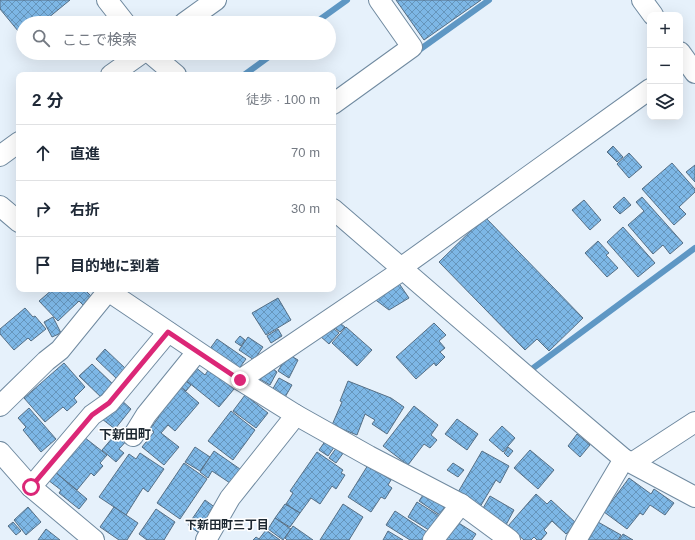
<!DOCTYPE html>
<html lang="ja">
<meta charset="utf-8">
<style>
body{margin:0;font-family:Arial,"Noto Sans JP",sans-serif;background:#f2f2f3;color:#1f2937}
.controls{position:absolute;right:12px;top:12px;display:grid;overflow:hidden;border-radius:8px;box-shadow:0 4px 16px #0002}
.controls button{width:36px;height:36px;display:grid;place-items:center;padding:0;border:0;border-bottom:1px solid #e0e1e3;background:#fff;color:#1f2937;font:20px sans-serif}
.stop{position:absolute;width:12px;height:12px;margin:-9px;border:3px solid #db2777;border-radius:50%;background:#fff}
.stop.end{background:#db2777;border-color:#fff;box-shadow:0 1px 4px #0008}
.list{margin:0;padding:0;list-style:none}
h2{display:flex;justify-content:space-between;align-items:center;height:52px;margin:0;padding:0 16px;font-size:17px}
h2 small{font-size:13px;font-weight:400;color:#747a83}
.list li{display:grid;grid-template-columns:26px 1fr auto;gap:12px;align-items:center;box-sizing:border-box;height:56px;padding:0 16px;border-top:1px solid #e0e1e3}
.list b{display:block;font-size:15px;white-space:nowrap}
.list em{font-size:13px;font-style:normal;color:#747a83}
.icon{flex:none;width:22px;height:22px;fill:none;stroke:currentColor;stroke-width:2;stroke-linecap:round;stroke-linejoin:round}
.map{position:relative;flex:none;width:695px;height:540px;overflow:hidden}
.search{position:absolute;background:#fff;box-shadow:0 4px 16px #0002;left:16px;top:16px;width:320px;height:44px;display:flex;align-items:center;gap:10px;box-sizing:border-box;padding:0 14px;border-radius:22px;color:#747a83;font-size:15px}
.panel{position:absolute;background:#fff;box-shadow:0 4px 16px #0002;left:16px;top:72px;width:320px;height:220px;border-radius:8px}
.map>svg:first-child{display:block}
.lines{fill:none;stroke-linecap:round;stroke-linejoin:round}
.stream{stroke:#5e97c4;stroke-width:6}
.building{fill:url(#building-cross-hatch);stroke:#566f85}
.minor-casing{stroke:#708aa0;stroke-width:22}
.minor{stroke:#fff;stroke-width:20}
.route{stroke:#db2777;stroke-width:5}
.labels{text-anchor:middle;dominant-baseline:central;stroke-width:3;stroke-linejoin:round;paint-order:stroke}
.neighbourhood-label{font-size:12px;font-weight:bold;fill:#1d2831;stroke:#fff}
.quarter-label{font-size:13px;font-weight:bold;fill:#1d2831;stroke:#fff}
</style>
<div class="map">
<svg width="695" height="540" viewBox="0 0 695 540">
<defs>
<pattern id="building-cross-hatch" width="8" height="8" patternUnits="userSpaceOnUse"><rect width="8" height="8" fill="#7db7e6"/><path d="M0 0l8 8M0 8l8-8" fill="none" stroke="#6695bb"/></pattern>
</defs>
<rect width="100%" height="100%" fill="#e6f1fb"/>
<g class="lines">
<g class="stream">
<polyline points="315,23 347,0"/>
<polyline points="415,53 489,0"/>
<polyline points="244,75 274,53"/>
<polyline points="532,369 695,248"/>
</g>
</g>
<g class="building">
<polygon points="0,0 70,0 42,23 23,23 23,37 0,9"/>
<polygon points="396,0 481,0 424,40"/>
<polygon points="613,146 623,157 617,162 607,152"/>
<polygon points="629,153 642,167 629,178 617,164"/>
<polygon points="672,163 695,189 695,192 679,207 686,214 674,225 642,189"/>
<polygon points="695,165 695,182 686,172"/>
<polygon points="624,197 631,205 620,214 613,207"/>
<polygon points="642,197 683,243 670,254 663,245 653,254 628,225 644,211 636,202"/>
<polygon points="584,200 601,220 590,230 572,210"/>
<polygon points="485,217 583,318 549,351 537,339 525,350 439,262"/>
<polygon points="623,227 655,263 638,277 607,242"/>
<polygon points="598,241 609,253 606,255 618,268 607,277 585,253"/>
<polygon points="398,282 409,298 389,310 373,298"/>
<polygon points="53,289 84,289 92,297 83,305 79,301 58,321 39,301"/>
<polygon points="278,298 291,320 266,335 252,313"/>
<polygon points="25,308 33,317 35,316 46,329 31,341 28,338 14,350 0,334 0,329"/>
<polygon points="53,317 61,333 52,337 44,322"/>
<polygon points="337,321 345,327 340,332 332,326"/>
<polygon points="434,323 446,335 439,341 445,348 440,352 445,357 436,366 434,363 416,379 396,357"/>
<polygon points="329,325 339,333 329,344 320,336"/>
<polygon points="346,327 372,350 357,366 332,343"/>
<polygon points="278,329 282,336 271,343 267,336"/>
<polygon points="240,336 245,340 241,346 235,342"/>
<polygon points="248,337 263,347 254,360 239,350"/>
<polygon points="217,339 246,359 238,370 209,350"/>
<polygon points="105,349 126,369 117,379 96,359"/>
<polygon points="288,354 298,360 289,378 278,371"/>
<polygon points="64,363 85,387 74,398 77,402 67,411 63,407 45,422 24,398"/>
<polygon points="92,364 116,387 104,400 79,376"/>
<polygon points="194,366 205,375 209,369 234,389 219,407 183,378"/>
<polygon points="272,368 277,372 270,385 258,378"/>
<polygon points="279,378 292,385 284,399 271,392"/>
<polygon points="183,379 191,385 186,391 179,385"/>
<polygon points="348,381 391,398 404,407 387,434 372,424 375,420 365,414 357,435 332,425 342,402 340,401"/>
<polygon points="178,385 199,403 175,431 168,425 161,433 179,447 164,465 142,447 154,432 150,429 159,417 155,414"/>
<polygon points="245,395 268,413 256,428 233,411"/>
<polygon points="119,398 131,409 115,429 102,419"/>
<polygon points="414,406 438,425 431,435 437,440 430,448 424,444 408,465 383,446"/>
<polygon points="29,408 56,439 41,452 23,430 26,427 18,418"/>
<polygon points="231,411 255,430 233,460 208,441"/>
<polygon points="457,419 478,434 467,450 445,434"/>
<polygon points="502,426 515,438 503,452 489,440"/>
<polygon points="120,429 130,437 119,449 124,453 116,462 102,450"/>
<polygon points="577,434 590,445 580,457 568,446"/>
<polygon points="84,437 107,455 100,463 103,466 94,476 91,473 77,490 55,472"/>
<polygon points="326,440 335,446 328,456 319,450"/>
<polygon points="195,447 210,457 200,471 185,462"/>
<polygon points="337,447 344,452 336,463 329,458"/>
<polygon points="508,447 513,451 508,457 504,453"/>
<polygon points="530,450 554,470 538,489 514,468"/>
<polygon points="214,451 240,469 230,483 212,471 208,478 200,472"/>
<polygon points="482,451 509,466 500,483 496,480 480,507 457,494"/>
<polygon points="317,452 343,470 341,473 345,475 336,489 332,486 320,504 311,498 300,513 286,504 293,493 290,491"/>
<polygon points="140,453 164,469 148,492 143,488 126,515 99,497 129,454 136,459"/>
<polygon points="184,463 207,479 180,519 157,503"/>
<polygon points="453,463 464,470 458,477 447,470"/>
<polygon points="368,465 391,480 388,485 392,488 385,499 381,497 371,512 348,497"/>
<polygon points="55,472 87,499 79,509 59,493 61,490 48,480"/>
<polygon points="629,478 651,494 654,489 674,503 665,515 650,505 643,515 640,513 627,529 604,512"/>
<polygon points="425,492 446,505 440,515 419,501"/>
<polygon points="536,494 547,504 551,500 576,523 566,534 552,521 544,530 547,533 541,540 537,540 534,537 531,540 524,540 508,526"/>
<polygon points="490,496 514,510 506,525 482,510"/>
<polygon points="205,500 220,511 203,536 188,525"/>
<polygon points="417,502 441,517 432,532 408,517"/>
<polygon points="285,504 300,513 290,527 275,518"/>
<polygon points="343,504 363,517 349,540 320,540"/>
<polygon points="28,507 41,522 26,535 14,520"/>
<polygon points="114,507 138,523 127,540 119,540 100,527"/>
<polygon points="156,509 175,522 164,540 147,540 139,534"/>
<polygon points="395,511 430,534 426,540 410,540 386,525"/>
<polygon points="275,518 291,529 283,540 268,529"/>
<polygon points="454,520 476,534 472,540 442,540"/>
<polygon points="13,522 21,531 16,535 8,526"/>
<polygon points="598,522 621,535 618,540 588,540"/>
<polygon points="293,526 313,540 287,540 285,538"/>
<polygon points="46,529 60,540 38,540"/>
<polygon points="266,530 280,540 253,540 256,537 259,539"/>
<polygon points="388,531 403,540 383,540"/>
<polygon points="623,534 633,540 619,540"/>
</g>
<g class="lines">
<defs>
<g id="minor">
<polyline points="107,0 125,23"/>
<polyline points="642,0 653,15"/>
<polyline points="184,23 216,0"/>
<polyline points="680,52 695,73"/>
<polyline points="150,53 176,75"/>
<polyline points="111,75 142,53"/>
<polyline points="333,104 412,47 379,0"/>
<polyline points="0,156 19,142"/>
<polyline points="0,206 19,222"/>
<polyline points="333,209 538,386 624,459 695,497"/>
<polyline points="402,267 650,89"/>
<polyline points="105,289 240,380 296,415 369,456 461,504 510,540"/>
<polyline points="240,380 404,269"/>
<polyline points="0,406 46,361 60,350 108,291"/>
<polyline points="133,436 146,415 197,352"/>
<polyline points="0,452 31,487 94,540"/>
<polyline points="632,463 695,422"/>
<polyline points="31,487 92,415 109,403 168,332"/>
<polyline points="206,540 230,498 296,415"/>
<polyline points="433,540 461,504"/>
<polyline points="576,540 624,459"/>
</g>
</defs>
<use href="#minor" class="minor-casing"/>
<use href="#minor" class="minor"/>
</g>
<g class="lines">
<polyline class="route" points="31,487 92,415 109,403 168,332 240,380"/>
</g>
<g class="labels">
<g class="neighbourhood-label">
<text x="227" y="525">下新田町三丁目</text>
</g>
<g class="quarter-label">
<text x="125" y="434">下新田町</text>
</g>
</g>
</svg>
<div class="controls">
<button>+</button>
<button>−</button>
<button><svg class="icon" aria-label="layers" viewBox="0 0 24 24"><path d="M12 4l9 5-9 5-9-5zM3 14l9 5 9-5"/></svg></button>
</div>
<div class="stop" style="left:31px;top:487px"></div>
<div class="stop end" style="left:240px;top:380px"></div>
<div class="search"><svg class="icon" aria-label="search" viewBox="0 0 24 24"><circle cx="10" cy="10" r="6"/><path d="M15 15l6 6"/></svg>ここで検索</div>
<section class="panel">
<h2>2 分<small>徒歩 · 100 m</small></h2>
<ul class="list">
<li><svg class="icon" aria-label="ahead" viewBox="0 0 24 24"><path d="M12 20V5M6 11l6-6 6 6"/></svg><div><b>直進</b></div><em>70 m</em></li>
<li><svg class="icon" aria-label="right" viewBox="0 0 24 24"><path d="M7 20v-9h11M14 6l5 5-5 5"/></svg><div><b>右折</b></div><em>30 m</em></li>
<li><svg class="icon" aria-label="arrive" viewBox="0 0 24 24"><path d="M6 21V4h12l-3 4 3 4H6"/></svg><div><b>目的地に到着</b></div></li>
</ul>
</section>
</div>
